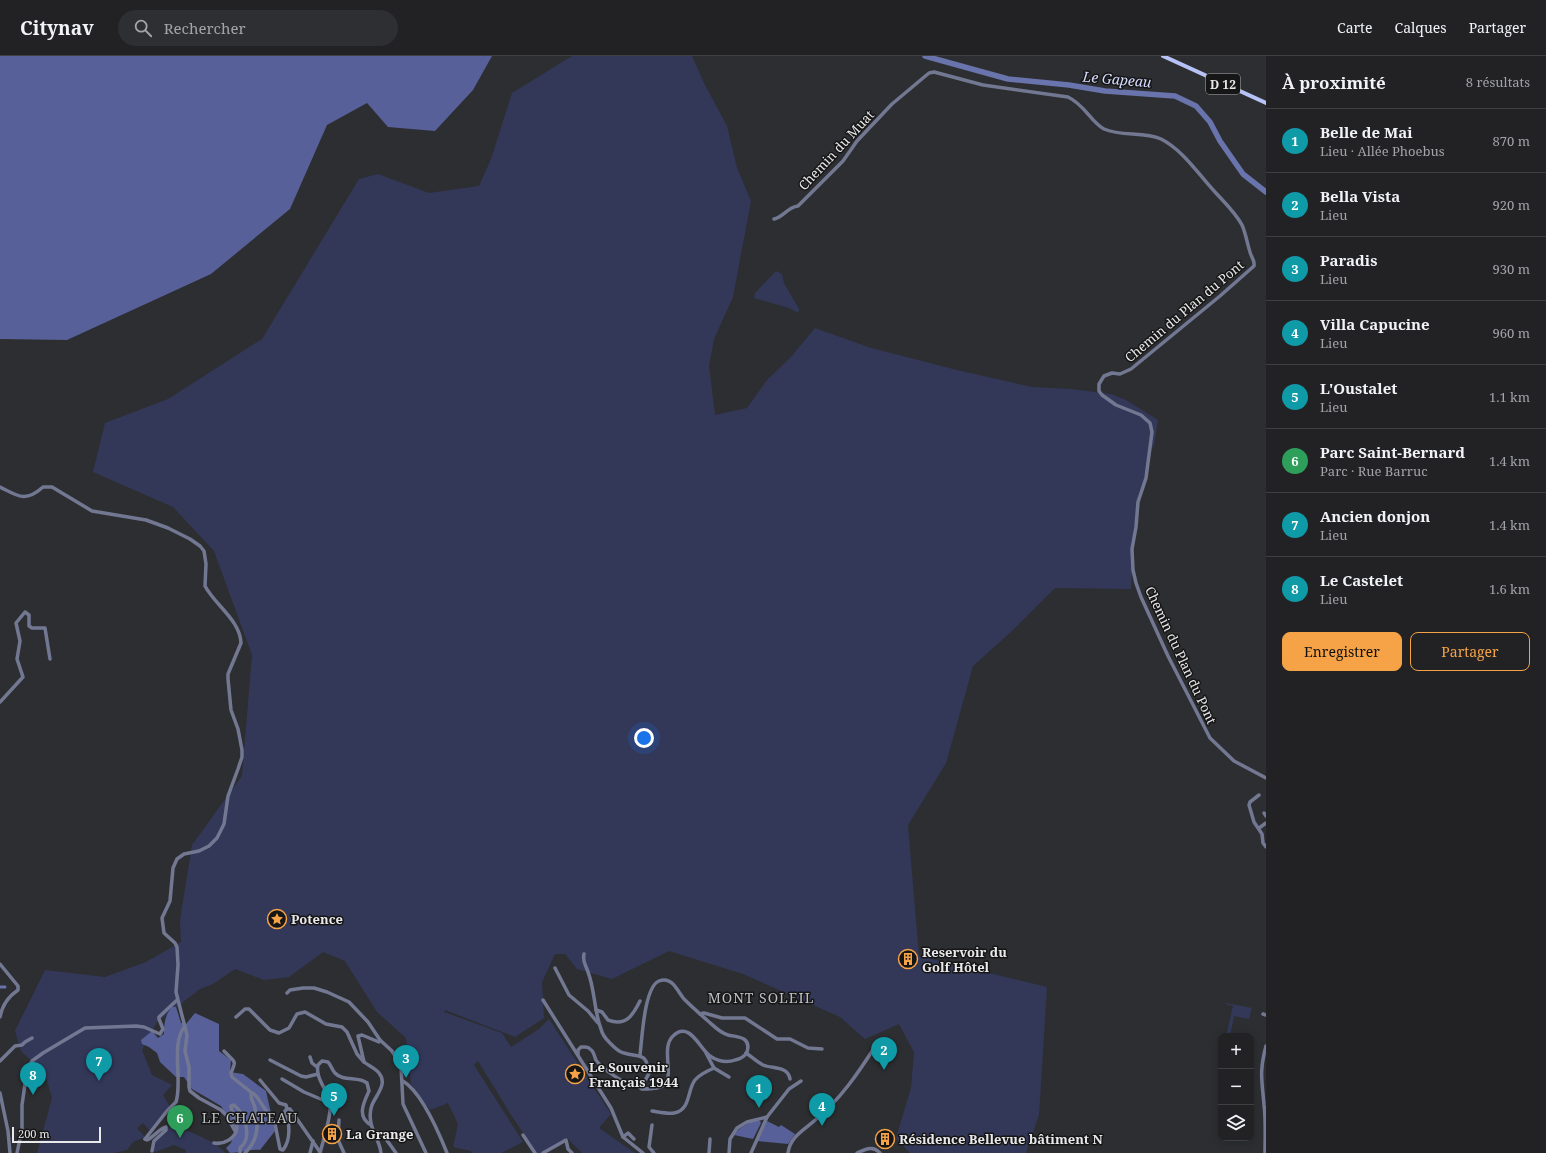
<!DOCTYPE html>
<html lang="fr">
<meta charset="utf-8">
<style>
body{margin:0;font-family:"Noto Serif",serif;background:#2e2f32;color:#f1f3f6}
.controls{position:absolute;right:12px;bottom:12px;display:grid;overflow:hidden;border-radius:8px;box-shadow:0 2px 10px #0003}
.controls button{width:36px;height:36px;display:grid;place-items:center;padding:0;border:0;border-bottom:1px solid #3f3f42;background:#222225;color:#f1f3f6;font:20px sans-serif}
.scale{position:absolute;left:12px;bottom:10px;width:89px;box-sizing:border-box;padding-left:4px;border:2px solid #e9e9eb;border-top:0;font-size:11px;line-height:14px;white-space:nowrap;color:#e9e9eb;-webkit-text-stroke:3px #161617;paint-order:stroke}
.you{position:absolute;left:644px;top:682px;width:14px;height:14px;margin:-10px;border:3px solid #fff;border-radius:50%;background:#1a73e8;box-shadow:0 0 0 6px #1a73e833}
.badge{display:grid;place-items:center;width:26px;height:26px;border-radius:50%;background:#f5a346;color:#fff;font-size:13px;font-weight:700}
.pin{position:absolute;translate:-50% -33px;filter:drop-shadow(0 1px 2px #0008)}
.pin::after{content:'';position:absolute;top:21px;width:14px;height:12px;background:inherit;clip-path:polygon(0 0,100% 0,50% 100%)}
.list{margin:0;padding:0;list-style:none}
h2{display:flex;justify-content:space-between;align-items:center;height:52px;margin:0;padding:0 16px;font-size:17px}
h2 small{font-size:13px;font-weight:400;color:#a2a4a7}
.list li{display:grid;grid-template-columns:26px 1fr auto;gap:12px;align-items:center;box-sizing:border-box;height:64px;padding:0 16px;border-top:1px solid #3f3f42}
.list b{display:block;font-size:15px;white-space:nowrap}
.list p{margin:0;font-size:13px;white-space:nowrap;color:#a2a4a7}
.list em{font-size:13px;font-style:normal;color:#a2a4a7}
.actions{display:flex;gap:8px;padding:12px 16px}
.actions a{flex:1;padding:9px 0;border:1px solid #f5a346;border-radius:8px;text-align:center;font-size:14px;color:#f5a346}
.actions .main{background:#f5a346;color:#111}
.icon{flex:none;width:22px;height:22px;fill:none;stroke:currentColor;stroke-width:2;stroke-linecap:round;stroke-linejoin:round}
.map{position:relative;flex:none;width:1266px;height:1097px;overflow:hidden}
header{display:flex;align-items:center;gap:24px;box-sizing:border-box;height:56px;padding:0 20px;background:#222225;border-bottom:1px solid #3f3f42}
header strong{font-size:19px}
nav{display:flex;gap:22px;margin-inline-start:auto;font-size:14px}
.search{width:280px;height:36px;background:#2e2f32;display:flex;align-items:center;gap:10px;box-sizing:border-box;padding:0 14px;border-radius:22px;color:#a2a4a7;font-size:15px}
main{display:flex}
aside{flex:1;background:#222225}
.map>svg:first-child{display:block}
.green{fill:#333859}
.forest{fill:#576098}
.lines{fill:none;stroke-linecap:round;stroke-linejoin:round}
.canal{stroke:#6973ac;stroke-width:3}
.river{stroke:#6973ac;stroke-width:5.5}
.minor{stroke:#737892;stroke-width:3.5}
.major{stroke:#b7c2f7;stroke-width:4}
.labels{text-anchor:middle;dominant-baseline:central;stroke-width:3;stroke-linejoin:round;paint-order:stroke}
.shield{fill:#161617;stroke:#aaaaab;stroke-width:1}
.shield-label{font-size:12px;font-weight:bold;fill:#e9e9eb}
.street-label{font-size:13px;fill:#e9e9eb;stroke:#161617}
.poi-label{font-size:13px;font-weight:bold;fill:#e9e9eb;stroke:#161617;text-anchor:start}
.water-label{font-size:14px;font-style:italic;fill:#d4dbfe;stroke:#161617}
.neighbourhood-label{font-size:14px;letter-spacing:1px;fill:#bdbec1;stroke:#161617}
</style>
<header>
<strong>Citynav</strong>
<div class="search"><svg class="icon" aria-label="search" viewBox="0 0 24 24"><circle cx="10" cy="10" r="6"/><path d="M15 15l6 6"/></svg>Rechercher</div>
<nav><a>Carte</a><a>Calques</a><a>Partager</a></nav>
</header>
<main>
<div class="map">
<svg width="1266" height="1097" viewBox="0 0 1266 1097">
<rect width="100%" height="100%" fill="#2d2e31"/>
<g class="green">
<polygon points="572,0 692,0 704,27 727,70 737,112 751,145 733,241 714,283 709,310 715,359 747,352 767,324 790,302 815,272 871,292 961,315 1032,331 1071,333 1111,338 1126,344 1158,364 1154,390 1149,399 1143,429 1137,444 1131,533 1055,532 1012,575 973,610 946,707 908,769 919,900 1047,931 1039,1059 1026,1097 910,1097 896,1082 911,1032 914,996 899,968 865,983 840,961 743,918 669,895 612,923 577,913 565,898 555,898 542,926 544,962 515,981 445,954 444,956 502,977 511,991 539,973 549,963 611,1058 599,1072 635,1097 582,1097 567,1082 541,1097 537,1097 511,1059 478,1005 474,1009 523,1086 501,1097 472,1097 471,1095 453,1091 458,1068 448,1047 430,1054 411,1028 406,982 377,956 345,905 323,896 289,921 264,924 235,913 213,928 200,933 157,966 142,994 152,1019 172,1029 163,1039 170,1051 150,1075 143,1067 137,1072 145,1081 133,1086 127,1094 114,1097 37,1097 52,1042 45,1018 21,995 15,975 45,914 105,921 146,906 181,886 180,864 192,789 242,720 252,599 214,495 173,451 93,416 105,367 168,343 262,283 359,123 378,118 429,137 479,130 491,103 512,37"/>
<polygon points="776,215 782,218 784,227 799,253 798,257 789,252 754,242 755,237"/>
<polygon points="1226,947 1252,952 1249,963 1234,960 1230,980 1226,980 1233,950 1226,948"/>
<path d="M 169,1071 L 177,1073 L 178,1071 C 192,1077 216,1085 225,1097 L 186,1097 L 186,1094 L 174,1089 L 155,1096 L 153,1094 L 156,1089 L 155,1085 Z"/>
</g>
<g class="forest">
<polygon points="0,0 492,0 473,34 435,75 388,71 367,47 327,69 290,153 211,218 67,284 0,283"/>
<path d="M 172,951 L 176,951 L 181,967 L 186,968 L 195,957 L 219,968 L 219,995 L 231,1004 L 230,1016 L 243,1018 L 266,1035 L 275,1075 L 260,1094 C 250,1093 240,1097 230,1097 L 226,1092 L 231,1087 L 235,1073 L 221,1050 L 192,1033 L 184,1021 L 176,1021 L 160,1006 L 157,997 L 149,991 L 142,988 L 141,984 L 152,975 L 158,982 L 164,978 C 164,967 165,959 172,951 Z"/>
<polygon points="752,1065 760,1065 761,1067 753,1083 734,1079 739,1073"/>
<polygon points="767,1065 779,1071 781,1069 795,1078 788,1088 757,1085"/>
</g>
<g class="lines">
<polyline class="canal" points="0,931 5,931"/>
<polyline class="river" points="925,0 1008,23 1069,29 1105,35 1175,40 1196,50 1210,66 1220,85 1243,118 1266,136"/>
<g class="minor">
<path d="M 774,163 C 783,161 788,151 798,150 L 843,105 L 857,85 L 892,48 L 929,17 L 934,16 L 983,29 L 1068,41 C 1085,49 1091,66 1104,73 C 1122,81 1143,75 1161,83 C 1183,94 1199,119 1215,136 C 1225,147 1235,156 1242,169 C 1246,178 1247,187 1250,196 C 1251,201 1255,204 1254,210 L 1220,240 L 1131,313 L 1120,318 L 1112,317 L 1104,320 L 1099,328 L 1099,335 L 1102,339 L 1116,349 L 1141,359 L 1150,367 L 1152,376 L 1146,422 L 1138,446 L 1136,471 L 1132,493 L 1133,514 L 1136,527 L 1141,541 L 1168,600 L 1210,682 L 1234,705 L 1266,722"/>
<path d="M 0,431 C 18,440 25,447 43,431 L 52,431 L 92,455 L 146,464 L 168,472 L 190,483 L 200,490 L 204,495 L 206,508 L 205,530 C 215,549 240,564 241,587 L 228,618 L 228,623 L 231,654 L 238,673 L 242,694 L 242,701 L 238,713 L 228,740 L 224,768 L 217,782 L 209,790 L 199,795 L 184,798 L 177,803 L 173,812 L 170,845 L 162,862 L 164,877 L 175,887 L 177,891 L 178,909 L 176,936 L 187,979 L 185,995 L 189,1011 L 189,1031 L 190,1035 L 199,1042 L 221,1054 L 226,1059 L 235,1075"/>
<polyline points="0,646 23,621 17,603 20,585 16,567 25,556 29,559 29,570 32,572 45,572 50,603"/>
<polyline points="1259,739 1250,746 1249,749 1254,766 1262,778 1263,787 1266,791"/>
<polyline points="1264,757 1266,760"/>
<polyline points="1259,772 1266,767"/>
<path d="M 0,908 L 18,930 L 18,934 C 9,940 2,950 0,961"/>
<polyline points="555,912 569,939 588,955 598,967"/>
<polyline points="287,937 290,934 303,932 314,932 327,936 349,946 368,966 380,984 392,995 401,1010 403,1048 426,1097"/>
<polyline points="543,944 611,1052 623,1081 643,1097"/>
<path d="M 596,954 L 602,956 L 608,964 C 626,971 633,959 640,945"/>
<polyline points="700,958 704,957 722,962 745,962 777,983 790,983 808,992 822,993"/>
<polyline points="1263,958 1266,959"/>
<polyline points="236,961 245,953 249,953 270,974 279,977 289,972 297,958 305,956 326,968 342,971 347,976 357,998 364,1006"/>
<path d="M 380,984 L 379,986 L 362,979 L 358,980 L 364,1006 C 369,1010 375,1012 379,1017 C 388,1028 376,1039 372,1049 C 370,1054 370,1062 371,1067 C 372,1075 380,1086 381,1097"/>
<path d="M 224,995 C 235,1007 237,1003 231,1017 L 232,1021 L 252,1037"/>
<polyline points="706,997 714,1012 729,1021"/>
<path d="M 746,997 C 752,1001 757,1006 763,1009 C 773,1013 788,1010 790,1023"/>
<path d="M 578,999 L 578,994 L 581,991 C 585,991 588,990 590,993 C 594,995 594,1000 596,1004 C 600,1011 629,1032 637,1030 C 643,1029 647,1022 649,1017 C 646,995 640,1002 624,997 C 618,996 613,990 609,986 C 606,983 602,977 601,973 C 594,955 595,934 588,916 C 586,909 582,906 584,898"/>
<polyline points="310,1001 312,1007 317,1011"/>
<polyline points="270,1004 301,1020 306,1021 318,1018"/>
<polyline points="0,1005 15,990 22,989 25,986 32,982"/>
<polyline points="282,1023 304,1036 330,1047"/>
<polyline points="260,1024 279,1047 286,1049 287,1053"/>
<path d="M 403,1025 C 421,1036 439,1077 447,1097"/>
<path d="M 638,1030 L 642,1033 C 647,1033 654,1033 660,1031 C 678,1026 659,993 673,980 C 687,966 697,986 705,995 C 712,1004 725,1008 735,1004 C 740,1003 745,1000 747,996 C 752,980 736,981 728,979 C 720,977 714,970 708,965 C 700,958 692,951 684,943 C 680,938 677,932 673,928 C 669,924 664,923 659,925 C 644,931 642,984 640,999"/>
<polyline points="0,1037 8,1075 10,1097"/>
<path d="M 652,1055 C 659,1056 668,1058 674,1057 C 691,1054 687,1034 695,1024 C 700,1018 707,1015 714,1012"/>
<polyline points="652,1069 649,1091 654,1097"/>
<polyline points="326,1074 335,1077 344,1097"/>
<polyline points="375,1077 378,1076 386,1083 396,1097"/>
<polyline points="523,1079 535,1097"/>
<polyline points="338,1080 339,1064"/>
<polyline points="623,1081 628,1077 634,1083"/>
<path d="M 145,1083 L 167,1055 L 176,1046 C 183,1024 170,988 185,970"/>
<path d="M 145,1083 L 147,1084 C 154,1081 160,1072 166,1071 L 166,1074 L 154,1085 L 152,1095"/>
<path d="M 214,1087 C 219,1088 224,1087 229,1084 C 245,1072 232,1065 231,1050 L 234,1049 C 245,1058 253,1082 240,1092 L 240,1097"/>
<polyline points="17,1097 22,1073 22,1049 27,1014 32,1005 43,997 85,972 136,970 144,971 160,978 163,973 159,963 159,961 177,944"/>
<path d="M 245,1097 C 258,1085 259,1068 255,1052 C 254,1047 251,1044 251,1039 L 252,1037 L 254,1038 L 257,1041 L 275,1068 L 280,1093 L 283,1094 C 291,1084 290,1067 285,1055 L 287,1053 L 290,1053 L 320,1096"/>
<polyline points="310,1097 313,1085"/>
<path d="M 320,1097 C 323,1085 332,1059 330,1047 C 328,1034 315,1023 318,1009 L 322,1005 L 328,1006 C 331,1009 332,1014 335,1017 C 343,1026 358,1020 367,1027 L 369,1035 C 364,1046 356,1061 371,1069"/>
<polyline points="543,1097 566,1084 568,1093 572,1097"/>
<polyline points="709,1097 710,1083"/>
<polyline points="729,1097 730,1083 737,1072 747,1066 767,1061 789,1033 801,1025"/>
<polyline points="751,1097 767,1061"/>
<path d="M 788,1097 C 790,1081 803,1075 814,1065 C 840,1044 859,1016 876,989"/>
<path d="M 857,1097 C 866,1093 873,1089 880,1097"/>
<path d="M 1265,1097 C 1265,1081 1266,1065 1264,1049 C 1262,1024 1259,1016 1266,990"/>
</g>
<polyline class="major" points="1163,0 1266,47"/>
</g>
<defs>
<symbol id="sight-ring" viewBox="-11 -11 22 22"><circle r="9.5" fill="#161617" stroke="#f5a346" stroke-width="1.5"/><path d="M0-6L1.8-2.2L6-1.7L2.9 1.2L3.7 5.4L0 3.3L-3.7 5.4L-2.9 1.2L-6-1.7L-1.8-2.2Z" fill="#f5a346"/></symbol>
<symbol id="building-ring" viewBox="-11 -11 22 22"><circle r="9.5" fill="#161617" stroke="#f5a346" stroke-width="1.5"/><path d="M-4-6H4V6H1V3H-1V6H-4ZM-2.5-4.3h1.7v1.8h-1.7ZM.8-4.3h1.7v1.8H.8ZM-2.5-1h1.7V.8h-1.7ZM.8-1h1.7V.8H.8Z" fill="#f5a346"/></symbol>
</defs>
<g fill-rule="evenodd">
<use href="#sight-ring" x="266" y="852" width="22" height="22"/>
<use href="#building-ring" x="897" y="892" width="22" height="22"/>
<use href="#sight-ring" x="564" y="1007" width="22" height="22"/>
<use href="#building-ring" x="321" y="1067" width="22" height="22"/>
<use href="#building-ring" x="874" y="1072" width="22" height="22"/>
</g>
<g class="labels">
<rect class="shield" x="1206" y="18" width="34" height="20" rx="3"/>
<g class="shield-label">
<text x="1223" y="28">D 12</text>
</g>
<g class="street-label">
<text transform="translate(836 94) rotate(-47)">Chemin du Muat</text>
<text transform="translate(1184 255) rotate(-40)">Chemin du Plan du Pont</text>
<text transform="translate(1181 599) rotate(65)">Chemin du Plan du Pont</text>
</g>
<g class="poi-label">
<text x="291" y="863">Potence</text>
<text x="922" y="896">Reservoir du<tspan x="922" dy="15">Golf Hôtel</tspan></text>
<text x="589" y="1011">Le Souvenir<tspan x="589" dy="15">Français 1944</tspan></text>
<text x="346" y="1078">La Grange</text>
<text x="899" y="1083">Résidence Bellevue bâtiment N</text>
</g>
<g class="water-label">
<text transform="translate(1117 23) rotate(5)">Le Gapeau</text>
</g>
<g class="neighbourhood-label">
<text x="761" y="941">MONT SOLEIL</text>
<text x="250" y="1061">LE CHATEAU</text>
</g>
</g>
</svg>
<div class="controls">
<button>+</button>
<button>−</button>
<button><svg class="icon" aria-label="layers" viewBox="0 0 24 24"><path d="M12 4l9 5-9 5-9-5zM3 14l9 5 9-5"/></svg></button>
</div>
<div class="scale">200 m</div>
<div class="you"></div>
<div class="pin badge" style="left:759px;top:1052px;background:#0f9aa8">1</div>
<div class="pin badge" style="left:884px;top:1014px;background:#0f9aa8">2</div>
<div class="pin badge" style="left:406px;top:1022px;background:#0f9aa8">3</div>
<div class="pin badge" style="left:822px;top:1070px;background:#0f9aa8">4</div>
<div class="pin badge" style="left:334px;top:1060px;background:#0f9aa8">5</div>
<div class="pin badge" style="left:180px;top:1082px;background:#2e9e5b">6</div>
<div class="pin badge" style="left:99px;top:1025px;background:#0f9aa8">7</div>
<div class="pin badge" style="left:33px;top:1039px;background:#0f9aa8">8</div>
</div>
<aside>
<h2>À proximité<small>8 résultats</small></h2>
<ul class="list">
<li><span class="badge" style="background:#0f9aa8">1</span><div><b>Belle de Mai</b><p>Lieu · Allée Phoebus</p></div><em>870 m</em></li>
<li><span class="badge" style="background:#0f9aa8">2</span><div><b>Bella Vista</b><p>Lieu</p></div><em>920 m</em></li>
<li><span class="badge" style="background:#0f9aa8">3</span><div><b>Paradis</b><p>Lieu</p></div><em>930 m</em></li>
<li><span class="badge" style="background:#0f9aa8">4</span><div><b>Villa Capucine</b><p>Lieu</p></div><em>960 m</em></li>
<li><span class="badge" style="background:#0f9aa8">5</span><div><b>L'Oustalet</b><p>Lieu</p></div><em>1.1 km</em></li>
<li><span class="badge" style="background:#2e9e5b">6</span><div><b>Parc Saint-Bernard</b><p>Parc · Rue Barruc</p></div><em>1.4 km</em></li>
<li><span class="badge" style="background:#0f9aa8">7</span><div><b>Ancien donjon</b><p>Lieu</p></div><em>1.4 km</em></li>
<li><span class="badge" style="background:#0f9aa8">8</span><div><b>Le Castelet</b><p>Lieu</p></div><em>1.6 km</em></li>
</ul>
<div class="actions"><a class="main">Enregistrer</a><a>Partager</a></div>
</aside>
</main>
